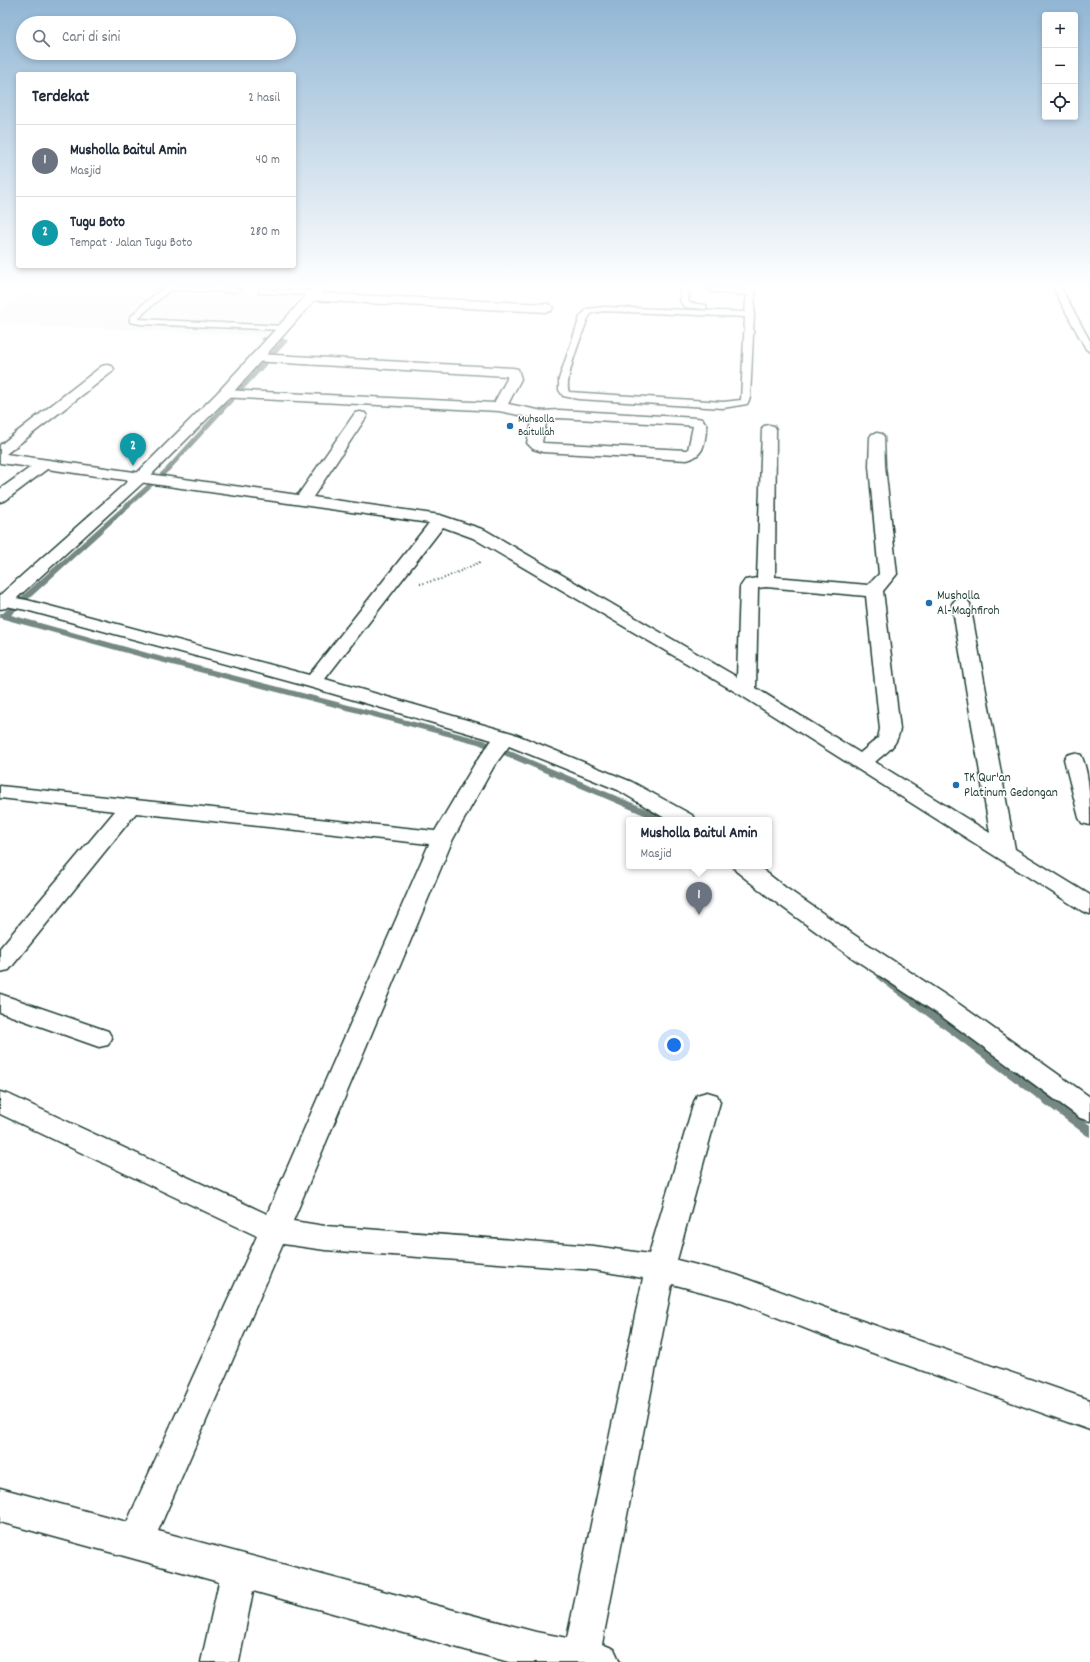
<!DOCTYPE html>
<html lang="id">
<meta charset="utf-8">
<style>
body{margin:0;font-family:Dekko,sans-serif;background:#f2f2f3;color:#1f2937}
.controls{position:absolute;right:12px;top:12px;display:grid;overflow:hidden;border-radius:4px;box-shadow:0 2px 6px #0003}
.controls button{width:36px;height:36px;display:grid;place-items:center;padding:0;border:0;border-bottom:1px solid #e0e1e3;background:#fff;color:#1f2937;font:20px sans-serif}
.you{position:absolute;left:674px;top:1045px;width:14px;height:14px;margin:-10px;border:3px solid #fff;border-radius:50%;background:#1a73e8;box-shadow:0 0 0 6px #1a73e833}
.badge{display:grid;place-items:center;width:26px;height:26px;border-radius:50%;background:#111827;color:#fff;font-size:13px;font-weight:700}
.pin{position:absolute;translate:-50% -33px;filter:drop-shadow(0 1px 2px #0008)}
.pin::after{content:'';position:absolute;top:21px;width:14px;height:12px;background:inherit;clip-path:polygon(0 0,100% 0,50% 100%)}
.popup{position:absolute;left:626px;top:817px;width:146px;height:52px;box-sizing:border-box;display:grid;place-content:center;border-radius:4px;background:#fff;filter:drop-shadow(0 1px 3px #0005);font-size:13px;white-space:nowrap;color:#747a83}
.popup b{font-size:15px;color:#1f2937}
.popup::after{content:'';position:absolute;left:50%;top:100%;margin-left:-8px;border:8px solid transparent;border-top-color:#fff}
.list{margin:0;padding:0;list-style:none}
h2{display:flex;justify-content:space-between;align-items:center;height:52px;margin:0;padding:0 16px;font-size:17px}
h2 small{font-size:13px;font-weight:400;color:#747a83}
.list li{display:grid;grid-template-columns:26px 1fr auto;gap:12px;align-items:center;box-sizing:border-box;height:72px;padding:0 16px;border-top:1px solid #e0e1e3}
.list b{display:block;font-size:15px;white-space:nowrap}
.list p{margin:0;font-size:13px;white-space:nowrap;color:#747a83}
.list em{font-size:13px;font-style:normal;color:#747a83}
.icon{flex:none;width:22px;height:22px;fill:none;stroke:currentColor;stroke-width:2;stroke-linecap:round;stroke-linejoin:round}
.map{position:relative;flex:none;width:1090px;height:1662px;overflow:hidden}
.search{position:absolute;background:#fff;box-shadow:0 2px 6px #0003;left:16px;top:16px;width:280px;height:44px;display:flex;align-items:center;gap:10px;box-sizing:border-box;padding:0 14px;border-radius:22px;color:#747a83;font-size:15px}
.panel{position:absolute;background:#fff;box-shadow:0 2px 6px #0003;left:16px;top:72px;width:280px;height:196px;border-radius:4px}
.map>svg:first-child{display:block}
.built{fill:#eef1f0}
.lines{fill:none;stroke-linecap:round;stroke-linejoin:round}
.stream{fill:#758883;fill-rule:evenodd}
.lane-casing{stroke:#1f3d34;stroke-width:3}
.street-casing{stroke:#1f3d34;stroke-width:3}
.secondary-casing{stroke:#1f3d34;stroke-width:3}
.path{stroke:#1f3d34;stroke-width:2;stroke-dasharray:1 2.5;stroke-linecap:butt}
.lane{fill:#fff;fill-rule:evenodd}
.street{fill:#fff;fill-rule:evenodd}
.secondary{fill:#fff;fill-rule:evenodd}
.poi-dot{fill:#1f6fb2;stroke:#fff;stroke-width:1.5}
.labels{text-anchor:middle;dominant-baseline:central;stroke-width:3;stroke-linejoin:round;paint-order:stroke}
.far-poi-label{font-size:11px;fill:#1f3d34;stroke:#fff;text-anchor:start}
.poi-label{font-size:13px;fill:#1f3d34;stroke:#fff;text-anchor:start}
</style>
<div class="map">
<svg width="1090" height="1662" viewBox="0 0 1090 1662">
<rect width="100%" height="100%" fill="#fff"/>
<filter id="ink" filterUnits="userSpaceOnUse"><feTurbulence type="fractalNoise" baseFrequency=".025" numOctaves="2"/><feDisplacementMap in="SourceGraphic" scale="8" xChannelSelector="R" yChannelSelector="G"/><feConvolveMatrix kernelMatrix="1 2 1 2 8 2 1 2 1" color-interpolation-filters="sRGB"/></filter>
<g filter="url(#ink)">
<polygon class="built" points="37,286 309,286 268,336 0,324 0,310"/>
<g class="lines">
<g class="stream">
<polygon points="263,337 285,339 288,341 170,470 11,615 151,654 484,740 668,818 669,820 656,820 478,744 145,658 0,618 0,613 3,613 166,468 280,342 261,340 260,339"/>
<polygon points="883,973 887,974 1090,1125 1090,1137 1086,1135 879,980 877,977 879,974"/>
</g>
<defs>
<g id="lane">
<polygon points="166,286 236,288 240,290 236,292 170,290 147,310 138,319 284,326 288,328 284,330 140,324 130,322 130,318 141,306"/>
<polygon points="682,286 690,286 688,301 690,303 706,305 706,309 685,307 680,301"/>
<path d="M 747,286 L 755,286 L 755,293 L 750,398 L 747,404 L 723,408 L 578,399 L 563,396 L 559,390 L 559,379 L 580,317 L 587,309 L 604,307 L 745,312 L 747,295 L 712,292 L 708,290 L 712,288 L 747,290 ZM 604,311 L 745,317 L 741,400 L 723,402 L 569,392 C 563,381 583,332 588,318 L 592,313 Z"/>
<polygon points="1052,286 1060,286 1090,341 1090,352 1086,349"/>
<polygon points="259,289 314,291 318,293 314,295 262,293 259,293"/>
</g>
<g id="street">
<polygon points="310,293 547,304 551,305 553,308 551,311 547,312 306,300 304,297 306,294"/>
<path d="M 257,354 L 513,368 L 518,369 L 521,379 L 508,404 L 543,411 L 559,410 L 697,418 L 702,419 L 707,425 C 704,442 706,455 687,460 L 543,452 L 533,449 L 527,443 L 533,418 L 499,411 L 219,397 L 217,394 L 219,391 L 224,390 L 494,403 L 507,379 L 507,376 L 252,361 L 250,358 L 252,355 ZM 559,418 L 684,425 L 693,426 L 688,450 L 686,450 L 543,443 L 542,442 L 547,419 Z"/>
<path d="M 107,365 L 112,366 L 114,369 L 112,372 L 6,454 L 298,495 L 355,413 L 360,412 L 365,413 L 367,416 L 313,497 L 440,515 L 485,530 L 737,677 L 740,587 L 745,580 L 757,578 L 762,429 L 764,426 L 769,425 L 774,426 L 776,429 L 775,577 L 868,585 L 879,574 L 869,466 L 870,437 L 872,434 L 877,433 L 882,434 L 884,437 L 885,466 L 897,574 L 883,591 L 900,729 C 897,746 888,751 875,762 L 990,833 L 952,604 L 955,600 L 961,599 L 967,600 L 970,604 L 1015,849 L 1090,895 L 1090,914 L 1082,911 L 739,694 L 473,538 L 443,527 L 325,679 L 512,733 L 632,782 L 692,815 L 695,820 L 668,820 L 618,790 L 509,746 L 494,766 L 453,839 L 293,1221 L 325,1226 L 594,1246 L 649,1254 L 694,1102 L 697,1095 L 707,1092 L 717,1095 L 720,1102 L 677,1260 L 736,1275 L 839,1313 L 1090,1400 L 1090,1430 L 822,1335 L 733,1300 L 672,1284 L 602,1644 L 614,1649 L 620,1662 L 509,1662 L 253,1591 L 239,1662 L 201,1662 L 219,1582 L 0,1522 L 0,1488 L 127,1522 L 257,1236 L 0,1114 L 0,1092 L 10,1095 L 267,1214 L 429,844 L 136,813 L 9,970 L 0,972 L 0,948 L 115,811 L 0,798 L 0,786 L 435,831 L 474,765 L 492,740 L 306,686 L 26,610 L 0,605 L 0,597 L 4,596 L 27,600 L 309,675 L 429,523 L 47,469 L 6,500 L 0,502 L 0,489 L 31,467 L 0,463 L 0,445 L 102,366 ZM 766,587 L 866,596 L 880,729 L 878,738 L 860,753 L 756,688 L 758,588 ZM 283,1244 L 325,1250 L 594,1270 L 643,1278 L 567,1638 L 536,1632 L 158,1531 Z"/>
<path d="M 1074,753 L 1081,755 C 1090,774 1090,803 1090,825 L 1082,823 L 1079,818 L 1064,759 L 1067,755 Z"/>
<polygon points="733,866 758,866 786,888 866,943 959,1004 1090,1097 1090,1121 1080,1118 941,1016 848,955 770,898 736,871"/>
<polygon points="0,994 108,1031 112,1038 108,1045 99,1047 0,1012"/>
</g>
<polygon id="secondary" points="315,286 327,286 229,397 146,480 6,608 0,609 0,595 136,474 219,391"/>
</defs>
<use href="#lane" class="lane-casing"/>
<use href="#street" class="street-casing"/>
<use href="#secondary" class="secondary-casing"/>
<polyline class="path" points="420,584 445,578 480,562"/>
<use href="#lane" class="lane"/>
<use href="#street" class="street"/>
<use href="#secondary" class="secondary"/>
</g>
</g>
<linearGradient id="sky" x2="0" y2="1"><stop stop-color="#91b6d4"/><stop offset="0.55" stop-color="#fff"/><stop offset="1" stop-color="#fff" stop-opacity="0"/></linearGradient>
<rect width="1090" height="519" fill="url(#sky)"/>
<g class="poi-dot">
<circle cx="510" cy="426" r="4"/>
<circle cx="929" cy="603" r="4"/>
<circle cx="956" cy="785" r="4"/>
</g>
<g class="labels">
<g class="far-poi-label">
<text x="518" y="420">Muhsolla<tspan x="518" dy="13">Baitullah</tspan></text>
</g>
<g class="poi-label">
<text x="937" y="596">Musholla<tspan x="937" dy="15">Al-Maghfiroh</tspan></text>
<text x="964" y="778">TK Qur'an<tspan x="964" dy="15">Platinum Gedongan</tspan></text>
</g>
</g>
</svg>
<div class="controls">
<button>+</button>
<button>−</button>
<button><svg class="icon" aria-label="locate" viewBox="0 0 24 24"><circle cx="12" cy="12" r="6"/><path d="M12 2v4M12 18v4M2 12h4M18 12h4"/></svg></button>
</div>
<div class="you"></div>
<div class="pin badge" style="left:699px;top:915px;background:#6b7280">1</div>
<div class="popup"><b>Musholla Baitul Amin</b>Masjid</div>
<div class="pin badge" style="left:133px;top:466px;background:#0f9aa8">2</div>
<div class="search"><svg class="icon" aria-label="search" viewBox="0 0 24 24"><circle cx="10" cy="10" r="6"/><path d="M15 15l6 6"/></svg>Cari di sini</div>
<section class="panel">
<h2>Terdekat<small>2 hasil</small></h2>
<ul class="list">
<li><span class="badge" style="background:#6b7280">1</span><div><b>Musholla Baitul Amin</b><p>Masjid</p></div><em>40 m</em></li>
<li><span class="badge" style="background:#0f9aa8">2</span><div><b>Tugu Boto</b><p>Tempat · Jalan Tugu Boto</p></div><em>280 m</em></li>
</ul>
</section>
</div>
